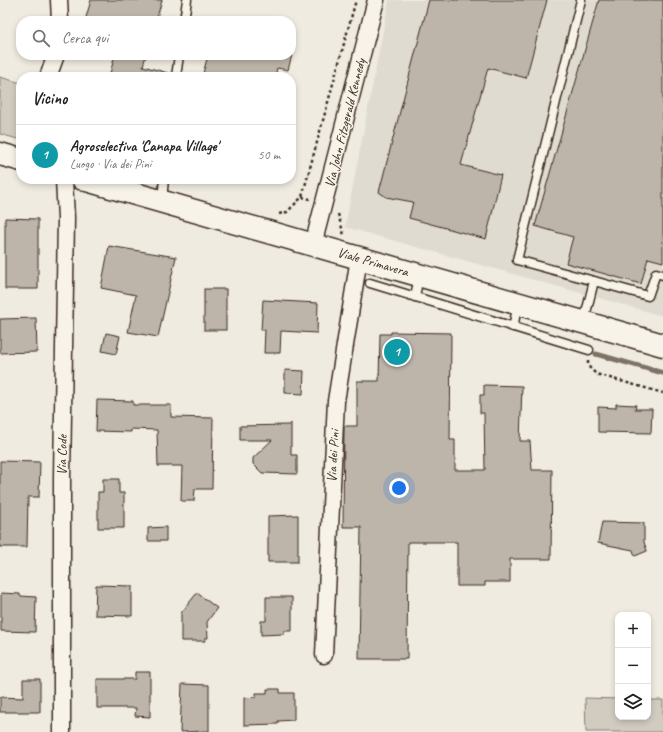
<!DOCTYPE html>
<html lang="it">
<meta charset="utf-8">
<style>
body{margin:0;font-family:Caveat,sans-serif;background:#f2f2f2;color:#202124}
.controls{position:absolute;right:12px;bottom:12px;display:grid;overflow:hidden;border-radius:8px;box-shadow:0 2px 6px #0003}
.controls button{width:36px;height:36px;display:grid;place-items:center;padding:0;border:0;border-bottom:1px solid #e0e0e0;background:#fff;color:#202124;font:20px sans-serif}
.you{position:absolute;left:399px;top:488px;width:14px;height:14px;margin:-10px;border:3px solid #fff;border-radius:50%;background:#1a73e8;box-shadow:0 0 0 6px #1a73e833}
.badge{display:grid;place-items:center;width:26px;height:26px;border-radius:50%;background:#111827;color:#fff;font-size:13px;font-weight:700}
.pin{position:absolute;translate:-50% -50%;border:2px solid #fff;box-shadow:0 1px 4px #0006}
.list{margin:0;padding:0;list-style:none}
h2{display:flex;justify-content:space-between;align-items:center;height:52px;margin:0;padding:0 16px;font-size:17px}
h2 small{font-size:13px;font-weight:400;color:#757577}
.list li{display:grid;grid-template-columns:26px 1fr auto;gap:12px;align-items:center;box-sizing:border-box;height:60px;padding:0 16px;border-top:1px solid #e0e0e0}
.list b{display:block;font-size:15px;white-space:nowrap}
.list p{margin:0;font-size:13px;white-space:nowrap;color:#757577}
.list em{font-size:13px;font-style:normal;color:#757577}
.icon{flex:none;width:22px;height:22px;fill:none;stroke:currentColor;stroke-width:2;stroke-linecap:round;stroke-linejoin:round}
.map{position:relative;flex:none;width:663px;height:732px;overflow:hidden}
.search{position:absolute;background:#fff;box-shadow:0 2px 6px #0003;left:16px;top:16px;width:280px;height:44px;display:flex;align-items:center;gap:10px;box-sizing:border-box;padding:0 14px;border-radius:16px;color:#757577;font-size:15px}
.panel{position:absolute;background:#fff;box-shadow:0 2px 6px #0003;left:16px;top:72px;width:280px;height:112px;border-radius:16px}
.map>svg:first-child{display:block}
.built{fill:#e0dbd0}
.green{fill:#d1cbc0;stroke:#867a6f}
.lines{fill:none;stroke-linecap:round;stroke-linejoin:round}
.stream{stroke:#7e7266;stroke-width:5}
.building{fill:#bdb5aa;stroke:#3b2a1e}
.lane-casing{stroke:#3b2a1e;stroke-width:11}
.street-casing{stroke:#3b2a1e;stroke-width:19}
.secondary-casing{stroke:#3b2a1e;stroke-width:25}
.path{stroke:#3b2a1e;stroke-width:2.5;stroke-dasharray:3 3;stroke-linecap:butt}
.lane{stroke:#f7f3e8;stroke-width:8}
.street{stroke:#f7f3e8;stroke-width:16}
.secondary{stroke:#f7f3e8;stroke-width:22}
.labels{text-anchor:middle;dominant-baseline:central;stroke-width:3;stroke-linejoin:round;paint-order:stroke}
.street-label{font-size:14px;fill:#3b2a1e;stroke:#f7f3e8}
</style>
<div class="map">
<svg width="663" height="732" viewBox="0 0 663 732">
<rect width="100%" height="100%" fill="#efebe0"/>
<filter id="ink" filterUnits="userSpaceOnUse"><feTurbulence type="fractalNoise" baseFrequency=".025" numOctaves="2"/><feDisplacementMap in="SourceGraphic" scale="8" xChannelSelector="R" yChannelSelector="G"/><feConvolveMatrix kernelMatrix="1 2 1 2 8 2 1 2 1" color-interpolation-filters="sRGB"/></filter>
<g filter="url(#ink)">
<polygon class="built" points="389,0 663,0 663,316 345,227"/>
<g class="green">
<polygon points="0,77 21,83 21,140 0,134"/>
<polygon points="585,698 618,699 618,717 648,717 648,700 663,700 663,732 586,732"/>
</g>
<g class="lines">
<polyline class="stream" points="596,354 663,373"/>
</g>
<g class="building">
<polygon points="91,0 162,0 156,21 85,21"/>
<polygon points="429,0 547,0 526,78 488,68 461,165 501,175 486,239 409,218 413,202 386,197 379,192"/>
<polygon points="599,0 663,0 663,262 648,258 641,284 566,263 573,237 535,226"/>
<polygon points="115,55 146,55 143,66 168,73 167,77 109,77"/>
<polygon points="208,55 292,55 288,70 277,68 275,77 202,77"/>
<polygon points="5,218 38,219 38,289 5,289"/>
<polygon points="109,246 176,257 158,337 128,332 136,295 101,288"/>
<rect x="204" y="289" width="22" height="41"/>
<polygon points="263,300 318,303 317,333 281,331 280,353 264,353 265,330 261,330"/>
<polygon points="36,318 37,352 0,353 0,319"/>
<polygon points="391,332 451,333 450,440 455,440 455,470 485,470 484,413 480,413 480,395 484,395 484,385 522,386 520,441 530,441 532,470 552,470 551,559 510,559 510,582 485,582 485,586 457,586 457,542 408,542 407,659 359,659 361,527 343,527 344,426 357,426 357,381 379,381 380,334 391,334"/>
<polygon points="106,333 120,336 116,354 102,351"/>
<polygon points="285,370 304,371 303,394 285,393"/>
<polygon points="97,400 133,401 133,405 171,405 171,417 213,418 212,489 195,489 194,501 181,501 182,466 158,466 157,430 131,429 131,432 96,431"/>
<polygon points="616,404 636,405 635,409 652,409 651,433 598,432 598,407 616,408"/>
<polygon points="291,423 291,455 297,455 297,474 262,473 253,464 253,458 272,440 240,440 240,426 289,425"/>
<polygon points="0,461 40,462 39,497 28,497 27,547 0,547"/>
<polygon points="103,479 119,479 119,493 124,493 124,528 98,528 98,492 103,492"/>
<polygon points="298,515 298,562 268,562 268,516"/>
<polygon points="602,522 644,523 644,542 647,551 635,556 633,550 598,543"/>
<polygon points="166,527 166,541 148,541 148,528"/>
<polygon points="96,585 132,586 132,616 95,615"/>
<polygon points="1,593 20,594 20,596 36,597 35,632 1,631"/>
<polygon points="197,593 217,608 207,622 208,638 205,638 205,641 181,641 181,613"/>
<polygon points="266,597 292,597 292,631 284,631 284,634 261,635 261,621 266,621"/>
<polygon points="135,672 150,672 150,717 135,716 136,708 97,708 97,679 135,679"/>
<polygon points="23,679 40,679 40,712 0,712 0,697 23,698"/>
<polygon points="182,684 209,685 209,731 180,732"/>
<polygon points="267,689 280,689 280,693 294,693 294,720 278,721 278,724 244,725 244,698 256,697 256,693 267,693"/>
</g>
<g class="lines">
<defs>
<g id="lane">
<polyline points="581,0 517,260 594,281 584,321"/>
<polyline points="184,21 187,0"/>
<polyline points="176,77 179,55"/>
<polyline points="162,200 164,179"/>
<polyline points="594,281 648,296 656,273 663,275"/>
<polyline points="370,283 589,350"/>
<polyline points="415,297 419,276"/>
<polyline points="513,327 518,304"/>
</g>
<g id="street">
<polyline points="59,0 60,21"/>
<polyline points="48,77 56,55"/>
<polyline points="313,245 376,0"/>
<polyline points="324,655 336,401 359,258"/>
<polyline points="62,732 62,478 66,218 64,179"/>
</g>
<g id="secondary">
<polyline points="0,154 21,160"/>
<polyline points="83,179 663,345"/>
</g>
</defs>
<use href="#lane" class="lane-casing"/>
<use href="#street" class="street-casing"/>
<use href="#secondary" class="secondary-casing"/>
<g class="path">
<polyline points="302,197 310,199"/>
<polyline points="279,214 287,212 302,197 356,0"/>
<polyline points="338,214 344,235"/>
<polyline points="588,361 588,366 596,374 663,393"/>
</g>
<use href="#lane" class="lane"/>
<use href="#street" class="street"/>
<use href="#secondary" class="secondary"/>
</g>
</g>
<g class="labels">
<g class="street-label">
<text transform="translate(345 123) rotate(-76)">Via John Fitzgerald Kennedy</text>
<text transform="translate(373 262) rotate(16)">Viale Primavera</text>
<text transform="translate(62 455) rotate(-89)">Via Code</text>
<text transform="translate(333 456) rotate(-87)">Via dei Pini</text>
</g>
</g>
</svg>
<div class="controls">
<button>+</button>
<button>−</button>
<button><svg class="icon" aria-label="layers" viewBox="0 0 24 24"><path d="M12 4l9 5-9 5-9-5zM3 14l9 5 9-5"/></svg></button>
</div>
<div class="you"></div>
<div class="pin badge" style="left:397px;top:352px;background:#0f9aa8">1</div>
<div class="search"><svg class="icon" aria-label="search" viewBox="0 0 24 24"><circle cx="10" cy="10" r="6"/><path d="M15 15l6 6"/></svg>Cerca qui</div>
<section class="panel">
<h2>Vicino<small></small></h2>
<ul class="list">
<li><span class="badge" style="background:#0f9aa8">1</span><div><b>Agroselectiva 'Canapa Village'</b><p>Luogo · Via dei Pini</p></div><em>50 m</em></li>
</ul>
</section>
</div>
